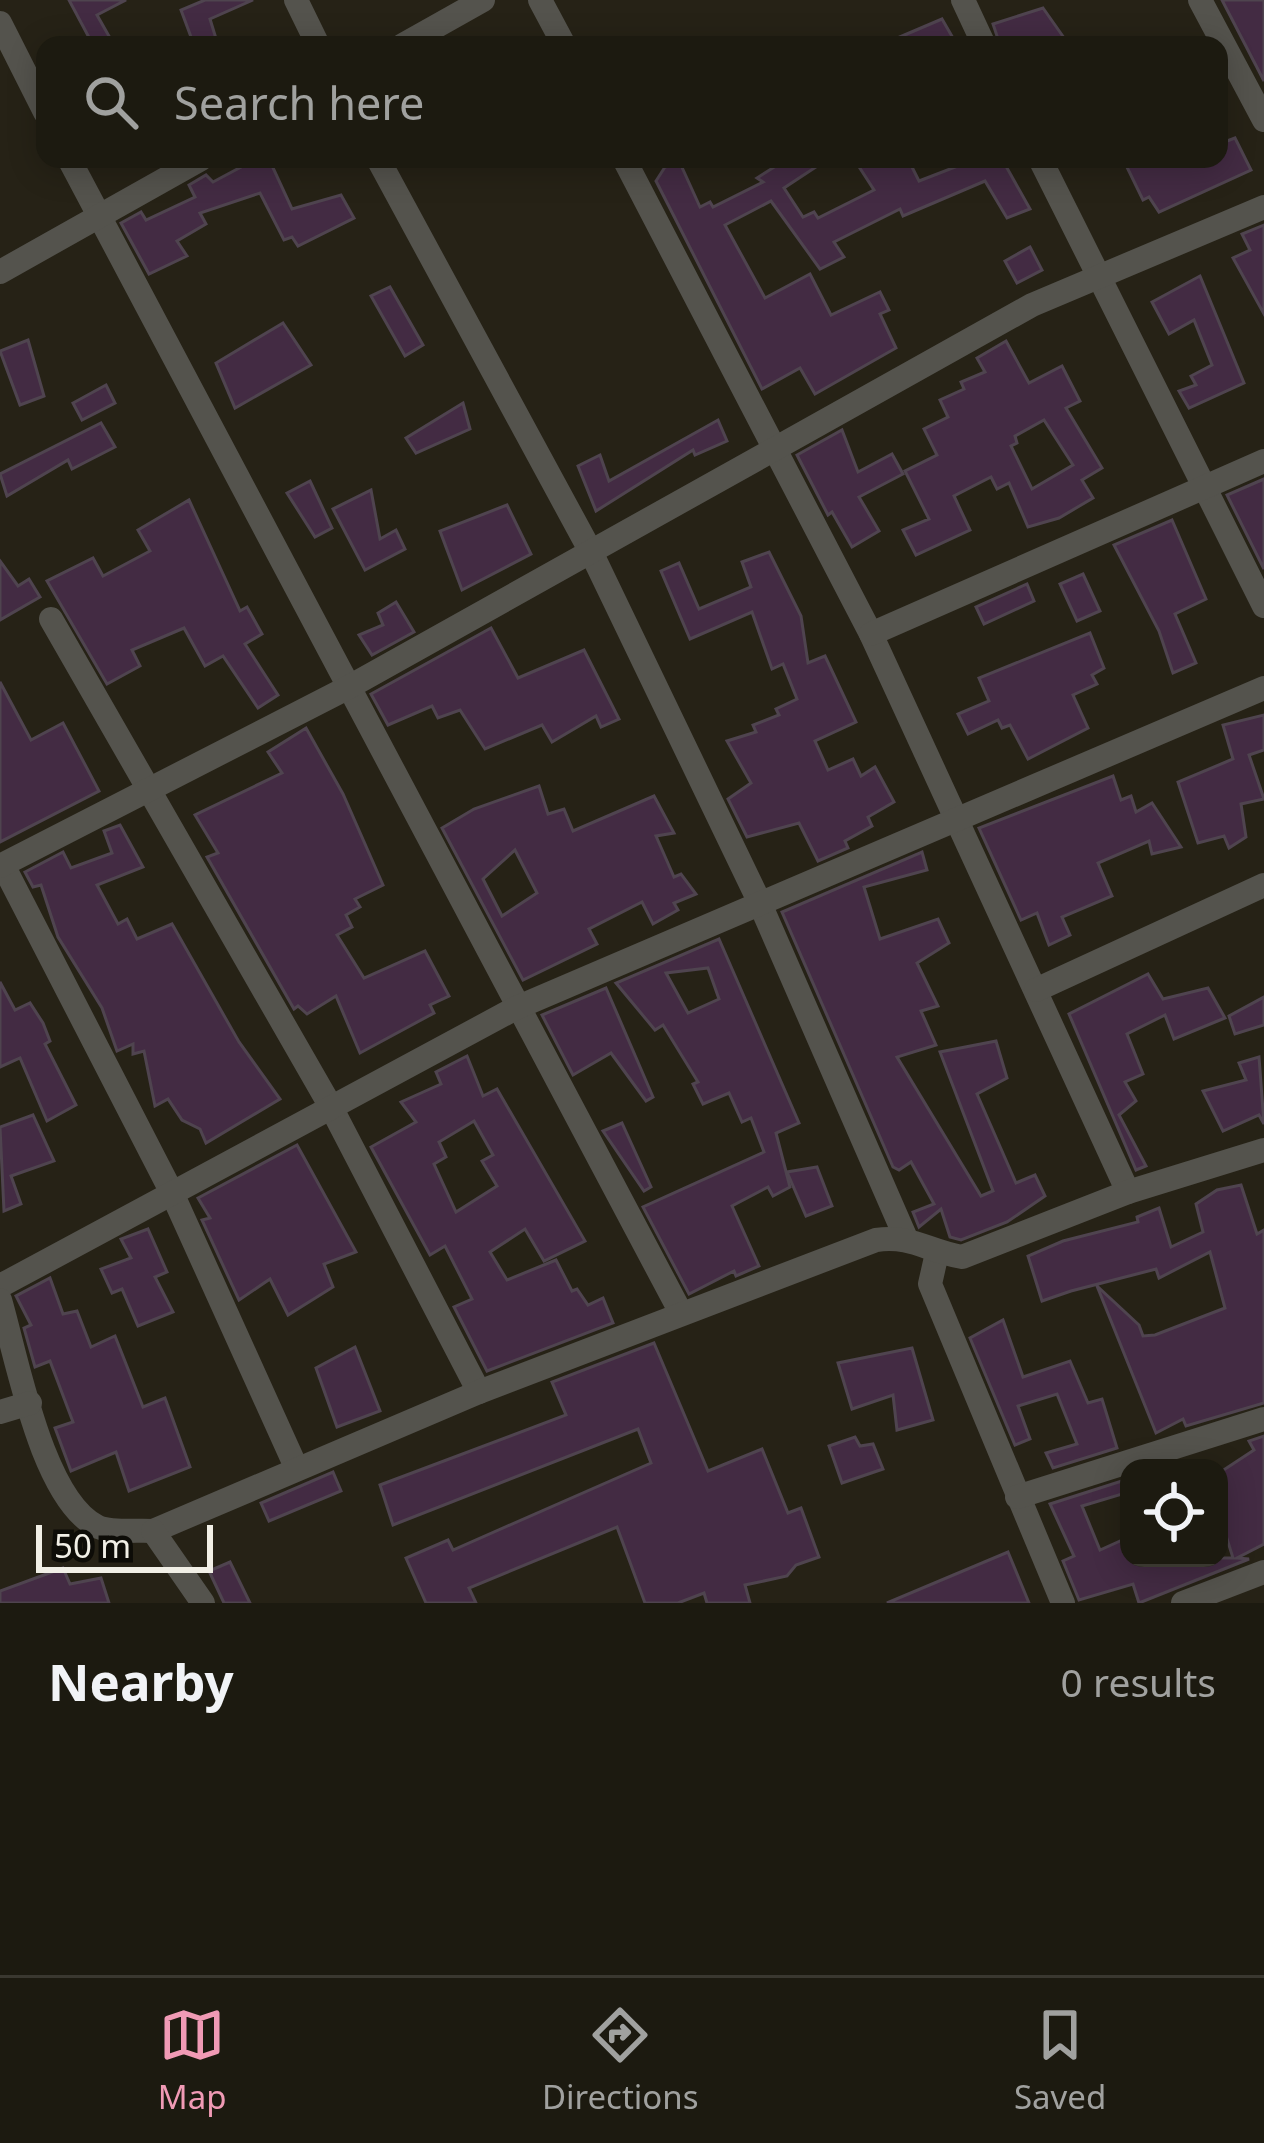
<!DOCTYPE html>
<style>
body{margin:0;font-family:"Noto Sans",sans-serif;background:#29271e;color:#f1f3f6}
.controls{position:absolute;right:36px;bottom:36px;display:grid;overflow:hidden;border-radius:24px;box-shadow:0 6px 30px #0003}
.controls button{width:108px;height:108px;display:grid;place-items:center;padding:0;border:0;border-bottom:3px solid #3a3830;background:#1c1a10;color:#f1f3f6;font:60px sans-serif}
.scale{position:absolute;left:36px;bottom:30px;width:177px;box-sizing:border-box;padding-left:12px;border:6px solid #f1efe6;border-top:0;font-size:33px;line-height:42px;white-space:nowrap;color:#f1efe6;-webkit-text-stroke:9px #0d0c07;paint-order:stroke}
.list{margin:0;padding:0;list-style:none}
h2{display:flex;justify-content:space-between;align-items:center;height:156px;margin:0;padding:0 48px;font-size:51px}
h2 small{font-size:39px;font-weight:400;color:#a0a19f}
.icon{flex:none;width:66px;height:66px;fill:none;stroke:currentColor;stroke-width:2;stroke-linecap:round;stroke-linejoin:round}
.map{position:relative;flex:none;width:1264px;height:1603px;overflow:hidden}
.search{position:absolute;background:#1c1a10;box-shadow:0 6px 30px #0003;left:36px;right:36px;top:36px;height:132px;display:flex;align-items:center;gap:30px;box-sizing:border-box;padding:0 42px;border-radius:24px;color:#a0a19f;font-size:45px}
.sheet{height:372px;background:#1c1a10}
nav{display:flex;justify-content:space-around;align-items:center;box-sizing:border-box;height:168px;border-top:3px solid #3a3830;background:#1c1a10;font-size:33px;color:#a0a19f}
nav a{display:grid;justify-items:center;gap:6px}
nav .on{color:#f09ab5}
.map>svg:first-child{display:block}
.building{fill:#432b43;stroke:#4f444f;stroke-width:3;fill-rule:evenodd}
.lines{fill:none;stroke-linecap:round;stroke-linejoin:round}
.minor{stroke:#54534d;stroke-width:24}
</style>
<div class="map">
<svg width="1264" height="1603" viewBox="0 0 1264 1603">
<rect width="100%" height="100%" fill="#262216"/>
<g class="building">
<polygon points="69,0 126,0 97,15 114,45 93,45"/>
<polygon points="205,0 253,0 210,19 218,45 194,45 181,10"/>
<polygon points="1222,0 1264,0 1264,81"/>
<polygon points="1043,8 1069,45 1000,45 993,24"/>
<polygon points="942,19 957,45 881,45"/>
<polygon points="1235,138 1251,170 1159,212 1149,197 1143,200 1123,159 1219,159 1219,144"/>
<polygon points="256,159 269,159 292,209 341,195 354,218 298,246 292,237 284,240 260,193 200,213 206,224 177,241 187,256 149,274 121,223 141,212 146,220 195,197 189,185 206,175 213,182"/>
<polygon points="787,159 828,159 784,188 803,217 814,212 818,218 874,190 854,159 908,159 919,181 958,166 955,159 1002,159 1030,209 1007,218 985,181 903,216 900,209 834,242 844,257 820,269 771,201 725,225 765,298 810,274 831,315 880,292 889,310 880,314 896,348 815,394 800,368 762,389 656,181 665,167 680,163 700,207 710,202 713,207 763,182 757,178"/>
<polygon points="1264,225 1264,314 1233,258 1250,250 1242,234"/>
<polygon points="1030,247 1042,270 1017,283 1005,261"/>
<polygon points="1200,276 1244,383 1189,408 1179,391 1196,385 1191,376 1212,365 1194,320 1169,334 1152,302"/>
<polygon points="390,287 423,345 405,356 371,296"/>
<polygon points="283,323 311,365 235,408 216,363"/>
<polygon points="28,340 44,396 20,405 0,351"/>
<path d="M 1006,341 L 1029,383 L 1062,366 L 1080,401 L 1066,408 L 1102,468 L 1082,480 L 1093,498 L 1059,518 L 1028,527 L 1009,483 L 997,489 L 991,477 L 954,496 L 970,530 L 916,555 L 903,530 L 929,519 L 905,471 L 937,455 L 924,429 L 948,417 L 940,400 L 964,389 L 961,382 L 985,372 L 977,358 ZM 1044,420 L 1073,465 L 1032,489 L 1011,446 L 1017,443 L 1015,436 Z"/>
<polygon points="106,385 115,403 82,420 73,403"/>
<polygon points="463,403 470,429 416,453 406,438"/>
<polygon points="718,420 727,441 695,455 693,450 596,511 578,466 600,455 609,481"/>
<polygon points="101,423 115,447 72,469 68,460 7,496 0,474"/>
<polygon points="842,430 858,472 892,454 903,474 859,497 879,531 852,547 832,512 828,515 797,455"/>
<polygon points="1264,479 1264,569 1227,495"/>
<polygon points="310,481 332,528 315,537 287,493"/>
<polygon points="371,490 380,539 396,530 405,549 365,570 333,509"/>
<polygon points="189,500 240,611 247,607 262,634 245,644 278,695 258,708 223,656 205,666 184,628 132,650 140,666 107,684 47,581 93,558 103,576 150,551 138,530"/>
<polygon points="507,505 531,554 462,590 440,531"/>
<polygon points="1172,520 1206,599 1175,614 1196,663 1173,673 1159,631 1114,545"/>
<polygon points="769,552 801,616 808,663 825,656 856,722 815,741 828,770 853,759 861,776 875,767 894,802 868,817 872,826 845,841 848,848 818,861 799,823 747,837 728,799 751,783 727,741 756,732 753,725 779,715 776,709 797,699 783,664 772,669 752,612 690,639 661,571 679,563 699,609 751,587 742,562"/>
<polygon points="0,561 18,586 29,579 40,597 0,620"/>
<polygon points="1083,574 1100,611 1077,621 1060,584"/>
<polygon points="1027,584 1034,601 984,624 976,607"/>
<polygon points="396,602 414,632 372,655 359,635 383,625 378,613"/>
<polygon points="491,628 518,678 584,650 619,719 601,727 596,716 552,742 542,725 485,749 460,710 438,718 432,706 388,725 371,694"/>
<polygon points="1090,633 1104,668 1092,675 1097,684 1073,695 1088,728 1028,759 1010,725 1002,728 998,720 968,734 958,714 989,701 979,678"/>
<polygon points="0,682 31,740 63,723 99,791 0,842"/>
<polygon points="1264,715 1264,750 1249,755 1264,799 1241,804 1246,837 1229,848 1224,836 1198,843 1178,782 1233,759 1223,725"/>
<polygon points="306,728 343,794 383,885 355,899 360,907 346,915 352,927 337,935 364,978 425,951 449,996 430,1005 434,1013 360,1053 336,996 307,1014 298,1006 294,1009 207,857 218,853 195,815 282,773 268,752"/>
<polygon points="1113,776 1121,800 1131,796 1136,812 1152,803 1181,847 1152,854 1149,841 1098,863 1112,896 1062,917 1070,935 1049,945 1037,913 1021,920 979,828"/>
<path d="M 539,786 L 548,814 L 564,809 L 573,831 L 654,796 L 674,833 L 656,836 L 674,877 L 681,874 L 696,894 L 674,903 L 678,910 L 653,924 L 642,902 L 589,929 L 597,944 L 523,980 L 442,828 L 474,809 ZM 515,850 L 537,893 L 502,916 L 483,879 Z"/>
<polygon points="120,825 143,867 97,885 118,924 127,919 137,939 172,924 239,1042 280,1099 206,1143 200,1129 182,1120 168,1099 155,1106 144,1051 133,1054 133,1044 117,1051 102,1008 58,937 41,885 33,887 25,872 63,852 71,868 112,853 104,831"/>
<polygon points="922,852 927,870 864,887 880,939 938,919 949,943 917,963 938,1006 921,1011 936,1045 897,1057 981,1196 993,1191 940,1052 996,1041 1007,1078 977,1094 1016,1183 1035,1175 1045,1196 1007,1222 961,1240 950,1237 941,1209 919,1227 913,1212 934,1204 911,1162 899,1170 893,1167 782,912"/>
<path d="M 719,939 L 799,1123 L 776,1133 L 790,1187 L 773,1196 L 768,1187 L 732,1206 L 759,1266 L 736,1276 L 734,1271 L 689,1294 L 643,1207 L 764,1152 L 751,1118 L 742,1122 L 729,1093 L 703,1104 L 693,1084 L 698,1082 L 663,1025 L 655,1030 L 616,983 ZM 708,968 L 719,999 L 688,1013 L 666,973 Z"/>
<polygon points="1148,974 1163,999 1208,988 1225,1018 1174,1039 1165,1015 1127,1034 1143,1074 1125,1082 1136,1101 1119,1115 1146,1166 1136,1170 1069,1014"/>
<polygon points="0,982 15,1010 30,1003 43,1023 50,1041 45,1044 76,1105 47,1121 20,1058 0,1067"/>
<polygon points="606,988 653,1097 646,1101 611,1053 573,1075 542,1015"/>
<polygon points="1264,997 1264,1025 1235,1034 1229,1016"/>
<path d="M 467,1056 L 483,1096 L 497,1089 L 585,1241 L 544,1261 L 525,1229 L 490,1252 L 507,1280 L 556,1260 L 572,1291 L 577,1289 L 588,1305 L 603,1298 L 613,1323 L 487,1371 L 454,1307 L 472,1299 L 445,1246 L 430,1255 L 371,1147 L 416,1122 L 401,1102 L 441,1084 L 436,1072 ZM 474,1121 L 493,1155 L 482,1161 L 497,1186 L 456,1212 L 434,1164 L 446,1157 L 439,1142 Z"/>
<polygon points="1259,1057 1264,1124 1259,1115 1223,1131 1203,1091 1246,1080 1239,1063"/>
<polygon points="33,1115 54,1161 11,1176 21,1204 4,1211 0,1127"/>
<polygon points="622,1123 651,1187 644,1191 603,1131"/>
<polygon points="297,1145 356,1252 324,1264 333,1287 288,1315 270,1279 239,1300 202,1220 210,1218 198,1198"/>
<polygon points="817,1167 832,1206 806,1216 787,1172"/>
<polygon points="1241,1185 1257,1234 1264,1230 1264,1403 1186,1426 1183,1419 1156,1433 1097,1286 1139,1325 1143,1336 1155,1335 1225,1308 1210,1252 1159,1278 1156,1269 1071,1291 1042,1301 1028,1256 1063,1241 1138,1222 1137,1217 1159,1208 1171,1247 1203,1232 1196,1204 1217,1190"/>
<polygon points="148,1229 167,1272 155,1277 173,1312 138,1326 122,1289 112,1293 101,1269 131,1258 121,1239"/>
<polygon points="50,1278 63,1314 77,1311 91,1347 115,1336 143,1407 165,1398 190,1467 129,1491 116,1452 71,1471 55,1428 73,1422 50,1361 35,1367 24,1328 31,1325 16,1296"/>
<polygon points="1003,1320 1023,1377 1070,1361 1088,1403 1102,1399 1117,1448 1053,1468 1046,1453 1077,1444 1057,1394 1018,1406 1030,1439 1015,1445 970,1338"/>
<polygon points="654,1343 708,1471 762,1449 788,1513 801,1508 819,1557 796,1565 787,1576 745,1585 750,1603 707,1603 704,1593 678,1603 645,1603 617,1527 469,1588 476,1603 426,1603 406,1558 448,1540 453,1550 651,1463 638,1429 393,1525 380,1485 566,1415 552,1382"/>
<polygon points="355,1347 380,1411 337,1427 316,1368"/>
<polygon points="912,1348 933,1420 897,1430 893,1395 852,1409 838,1363"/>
<polygon points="1264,1436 1264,1544 1237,1558 1249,1559 1139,1603 1133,1584 1079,1600 1063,1561 1074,1556 1050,1504 1128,1479 1129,1492 1082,1506 1100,1550 1129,1537 1129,1558 1233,1558 1219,1513 1219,1473 1254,1450 1249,1441"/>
<polygon points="855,1437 860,1446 873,1444 883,1469 842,1483 829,1446"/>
<polygon points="333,1472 341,1491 269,1521 261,1503"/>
<polygon points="1008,1552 1029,1603 887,1603"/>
<polygon points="230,1562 250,1603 224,1603 209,1571"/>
<polygon points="63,1568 70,1584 101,1578 109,1603 0,1603 0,1591"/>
</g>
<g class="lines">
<g class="minor">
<polyline points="296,0 318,45"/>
<polyline points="540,0 564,45"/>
<polyline points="963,0 984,45"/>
<polyline points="1200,0 1264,120"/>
<polyline points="0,23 45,112"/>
<polyline points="403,45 483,0"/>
<polyline points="69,159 681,1313"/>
<polyline points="378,159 591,552 758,899 905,1236"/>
<polyline points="624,159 871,634 1128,1192"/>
<polyline points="1040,159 1264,606"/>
<polyline points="0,272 201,159"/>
<polyline points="51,619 331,1107 479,1392"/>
<polyline points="871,634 1264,461"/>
<polyline points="3,865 172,1193 296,1467"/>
<polyline points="0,866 349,687 1032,305 1264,207"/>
<polyline points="1036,990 1264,885"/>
<polyline points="937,1253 930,1284 1063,1603"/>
<polyline points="0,1286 516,1008 1264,688"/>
<path d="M 0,1300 C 17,1358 42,1500 98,1527 C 112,1533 137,1530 153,1531 L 479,1392 L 876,1240 C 912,1235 927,1251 962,1257 L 1128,1192 L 1264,1150"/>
<polyline points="0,1412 30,1403"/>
<polyline points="1017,1497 1264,1419"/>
<polyline points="153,1531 203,1603"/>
<polyline points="1183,1603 1264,1572"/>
</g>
</g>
</svg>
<div class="controls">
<button><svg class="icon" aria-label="locate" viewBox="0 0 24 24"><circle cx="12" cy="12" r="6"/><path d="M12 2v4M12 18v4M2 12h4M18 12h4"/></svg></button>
</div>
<div class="scale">50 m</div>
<div class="search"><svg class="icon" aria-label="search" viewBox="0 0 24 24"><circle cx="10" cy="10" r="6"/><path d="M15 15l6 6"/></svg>Search here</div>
</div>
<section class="sheet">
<h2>Nearby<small>0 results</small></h2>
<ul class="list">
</ul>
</section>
<nav>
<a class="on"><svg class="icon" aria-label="map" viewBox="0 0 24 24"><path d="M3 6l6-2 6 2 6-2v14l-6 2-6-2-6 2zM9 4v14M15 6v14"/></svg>Map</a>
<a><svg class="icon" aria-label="directions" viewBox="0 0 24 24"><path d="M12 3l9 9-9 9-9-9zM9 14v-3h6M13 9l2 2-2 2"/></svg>Directions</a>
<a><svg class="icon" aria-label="saved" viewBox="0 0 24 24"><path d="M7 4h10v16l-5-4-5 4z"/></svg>Saved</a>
</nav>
